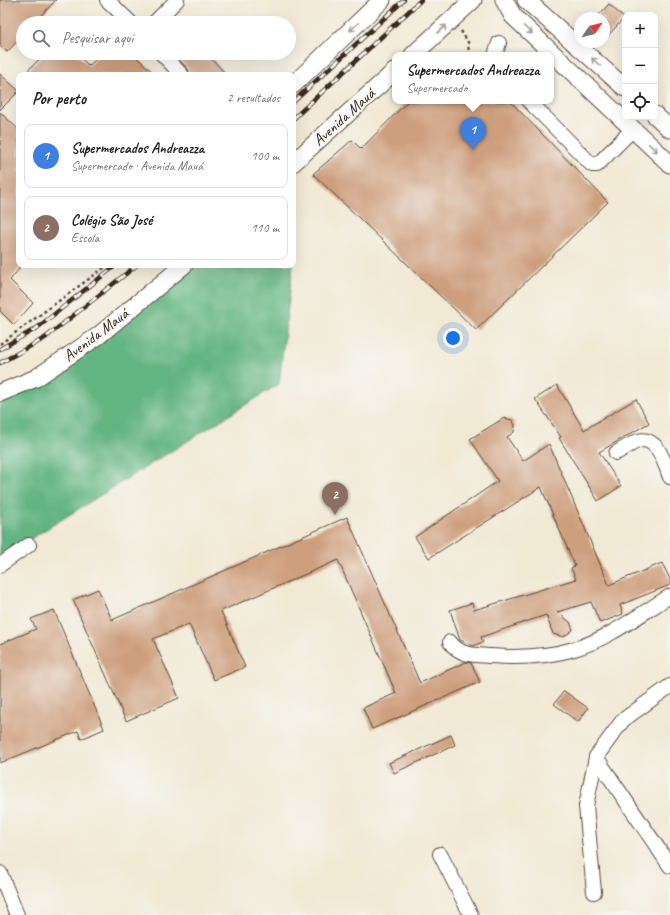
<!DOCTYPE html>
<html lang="pt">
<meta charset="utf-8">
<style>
body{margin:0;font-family:Caveat,sans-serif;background:#f6f6f6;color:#202124}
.controls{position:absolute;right:12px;top:12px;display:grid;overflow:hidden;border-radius:8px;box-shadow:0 4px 16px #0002}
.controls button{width:36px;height:36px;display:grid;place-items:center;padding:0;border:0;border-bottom:1px solid #e0e0e0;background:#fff;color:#202124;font:20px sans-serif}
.compass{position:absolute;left:574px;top:12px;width:36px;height:36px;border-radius:50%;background:#fff;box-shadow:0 4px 16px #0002;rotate:55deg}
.you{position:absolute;left:453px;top:338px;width:14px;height:14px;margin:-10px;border:3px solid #fff;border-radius:50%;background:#1a73e8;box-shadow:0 0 0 6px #1a73e833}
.badge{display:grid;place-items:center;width:26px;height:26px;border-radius:50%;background:#1a73e8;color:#fff;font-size:13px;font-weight:700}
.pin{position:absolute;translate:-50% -33px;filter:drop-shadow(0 1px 2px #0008)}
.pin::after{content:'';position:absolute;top:21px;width:14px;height:12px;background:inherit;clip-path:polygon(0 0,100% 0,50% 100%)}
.popup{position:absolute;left:392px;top:52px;width:162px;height:52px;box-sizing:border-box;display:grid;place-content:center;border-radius:8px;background:#fff;filter:drop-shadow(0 1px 3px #0005);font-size:13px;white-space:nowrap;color:#757577}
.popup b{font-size:15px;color:#202124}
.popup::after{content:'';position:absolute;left:50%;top:100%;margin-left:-8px;border:8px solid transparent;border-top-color:#fff}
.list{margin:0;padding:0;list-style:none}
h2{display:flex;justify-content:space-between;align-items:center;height:52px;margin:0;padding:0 16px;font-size:17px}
h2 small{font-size:13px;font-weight:400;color:#757577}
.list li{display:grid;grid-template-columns:26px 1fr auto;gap:12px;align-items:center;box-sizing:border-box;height:64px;margin:0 8px 8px;padding:0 8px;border:1px solid #e0e0e0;border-radius:8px}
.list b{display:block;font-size:15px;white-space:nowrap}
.list p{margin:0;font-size:13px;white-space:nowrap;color:#757577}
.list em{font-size:13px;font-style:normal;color:#757577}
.icon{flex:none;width:22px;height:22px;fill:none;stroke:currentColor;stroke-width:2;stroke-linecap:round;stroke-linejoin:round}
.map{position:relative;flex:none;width:670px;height:915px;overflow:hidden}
.search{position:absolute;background:#fff;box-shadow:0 4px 16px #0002;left:16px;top:16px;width:280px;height:44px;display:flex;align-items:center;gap:10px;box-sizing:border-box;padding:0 14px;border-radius:22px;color:#757577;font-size:15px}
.panel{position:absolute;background:#fff;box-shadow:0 4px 16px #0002;left:16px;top:72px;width:280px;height:196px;border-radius:8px}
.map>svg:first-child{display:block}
.forest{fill:#62b481;stroke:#4e6f50}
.building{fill:#ce9f7e}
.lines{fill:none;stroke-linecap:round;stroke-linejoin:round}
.minor-casing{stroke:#564739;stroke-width:16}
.major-casing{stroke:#564739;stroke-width:19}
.path{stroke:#564739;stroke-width:2.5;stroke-dasharray:3 3;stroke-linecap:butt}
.minor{stroke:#fff;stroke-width:14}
.major{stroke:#fff;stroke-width:17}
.rail-casing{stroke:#3b2a1e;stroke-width:4.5}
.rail{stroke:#f6f6f2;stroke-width:3;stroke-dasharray:9;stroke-linecap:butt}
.oneway{stroke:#a79f9a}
.labels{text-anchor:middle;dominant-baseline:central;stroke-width:4;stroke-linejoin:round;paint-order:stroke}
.street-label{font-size:16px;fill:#3b2a1e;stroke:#f6f6f2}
</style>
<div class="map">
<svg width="670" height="915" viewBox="0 0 670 915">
<rect width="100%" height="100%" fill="#f6f6f2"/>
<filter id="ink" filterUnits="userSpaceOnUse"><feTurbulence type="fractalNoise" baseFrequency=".025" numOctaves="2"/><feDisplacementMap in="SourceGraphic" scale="8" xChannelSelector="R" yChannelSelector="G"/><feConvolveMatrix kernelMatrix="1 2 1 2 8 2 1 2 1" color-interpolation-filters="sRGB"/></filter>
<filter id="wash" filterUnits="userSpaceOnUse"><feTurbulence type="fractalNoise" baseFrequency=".012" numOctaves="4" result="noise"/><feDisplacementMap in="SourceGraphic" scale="16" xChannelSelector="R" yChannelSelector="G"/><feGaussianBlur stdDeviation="0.9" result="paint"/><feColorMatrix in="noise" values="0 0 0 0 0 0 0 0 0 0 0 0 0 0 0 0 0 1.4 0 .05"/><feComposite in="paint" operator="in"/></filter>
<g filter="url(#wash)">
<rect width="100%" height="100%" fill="#f2e9d5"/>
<polygon class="forest" points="188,265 293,265 279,384 0,558 0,404 36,385"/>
<g id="blocks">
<g class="building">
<polygon points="0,0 56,0 34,23 23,23 23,35 7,52 0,45"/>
<polygon points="609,4 624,18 604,40 604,18 596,18"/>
<polygon points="46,53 76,53 89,66 102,53 132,53 156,75 23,75"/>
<polygon points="173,53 206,53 227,75 190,75 188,69"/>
<polygon points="0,74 19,91 0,110"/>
<polygon points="408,101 510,101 608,202 476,330 313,174 352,140 361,149"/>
<polygon points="0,112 19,130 19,269 10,280 33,303 14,325 0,311"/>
<polygon points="557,385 584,430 636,399 649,423 599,452 621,486 598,501 559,438 561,437 535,399"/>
<polygon points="504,418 512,420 515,425 514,432 507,437 523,461 549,444 609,585 662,563 670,579 670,585 620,605 623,614 600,623 591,602 557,612 570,622 573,630 563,637 553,634 546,615 481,637 483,642 473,646 460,640 450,610 472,603 474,610 576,579 571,568 575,566 541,487 429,558 415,537 498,481 470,439"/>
<polygon points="347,517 420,683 466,662 471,663 480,682 372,729 363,708 396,693 338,560 221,611 245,667 214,680 189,624 153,639 179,698 126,721 73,600 98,589 112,620"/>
<polygon points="54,610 104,729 81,739 78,731 0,763 0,644 36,629 31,619"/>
<polygon points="564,691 588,708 578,722 554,704"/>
<polygon points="451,735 455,745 394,773 389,763"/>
</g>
</g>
</g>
<g filter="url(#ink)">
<use href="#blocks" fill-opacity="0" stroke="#564739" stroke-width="1"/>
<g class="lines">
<defs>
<g id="minor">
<polyline points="107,0 131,23"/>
<polyline points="154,23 177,0"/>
<polyline points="161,53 182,75"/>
<polyline points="495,55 499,43"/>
<polyline points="529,101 592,165 597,165 633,129"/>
<path d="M 616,453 C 623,449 631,444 638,441 C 658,435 665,465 670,477"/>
<polyline points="0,565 29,545"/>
<path d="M 450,642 C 460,656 475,655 491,656 C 518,658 547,657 574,649 C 608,639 639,615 670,596"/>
<polyline points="596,757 670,866"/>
<polyline points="440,854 471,915"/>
<polyline points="0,873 17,915"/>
<polyline points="594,892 586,806 596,757 623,720 670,686"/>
</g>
<g id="major">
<polyline points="504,0 513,16 670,164"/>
<polyline points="526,0 625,88"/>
<polyline points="413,55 473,0"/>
<polyline points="293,85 382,0"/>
<polyline points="655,115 670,129"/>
<polyline points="293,163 395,71"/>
<polyline points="0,393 36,378 98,336 184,265"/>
</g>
</defs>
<use href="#minor" class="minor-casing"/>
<use href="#major" class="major-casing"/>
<g class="path">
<polyline points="461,31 468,42 469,55"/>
<polyline points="0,344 108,265"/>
</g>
<use href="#minor" class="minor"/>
<use href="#major" class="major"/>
<defs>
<g id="rail">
<polyline points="293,102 404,0"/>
<polyline points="293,119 421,0"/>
<polyline points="0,349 37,328 116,265"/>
<polyline points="0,363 45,338 137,265"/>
</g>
</defs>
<use href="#rail" class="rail-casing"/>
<use href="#rail" class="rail"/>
</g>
<defs><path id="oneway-shaft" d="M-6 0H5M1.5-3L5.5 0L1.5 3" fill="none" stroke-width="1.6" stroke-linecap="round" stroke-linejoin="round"/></defs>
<g class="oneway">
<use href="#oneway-shaft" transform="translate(354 27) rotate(136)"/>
<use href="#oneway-shaft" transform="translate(442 29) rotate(-42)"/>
<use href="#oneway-shaft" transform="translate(528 30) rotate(43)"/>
<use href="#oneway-shaft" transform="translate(596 62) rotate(-138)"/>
<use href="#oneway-shaft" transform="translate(653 148) rotate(43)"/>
</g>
</g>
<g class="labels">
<g class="street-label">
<text transform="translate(344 117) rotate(-42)">Avenida Mauá</text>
<text transform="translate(96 335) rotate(-37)">Avenida Mauá</text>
</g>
</g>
</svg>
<div class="controls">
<button>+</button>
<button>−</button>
<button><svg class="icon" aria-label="locate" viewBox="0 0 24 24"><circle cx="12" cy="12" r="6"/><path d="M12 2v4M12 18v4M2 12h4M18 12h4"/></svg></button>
</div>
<svg class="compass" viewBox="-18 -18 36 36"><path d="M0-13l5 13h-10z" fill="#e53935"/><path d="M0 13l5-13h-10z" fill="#757577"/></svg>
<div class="you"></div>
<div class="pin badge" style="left:473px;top:150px;background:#3f7fe0">1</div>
<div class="popup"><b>Supermercados Andreazza</b>Supermercado</div>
<div class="pin badge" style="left:335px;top:515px;background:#8d6e63">2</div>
<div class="search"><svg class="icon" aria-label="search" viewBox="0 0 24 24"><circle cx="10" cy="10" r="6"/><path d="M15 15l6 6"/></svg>Pesquisar aqui</div>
<section class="panel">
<h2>Por perto<small>2 resultados</small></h2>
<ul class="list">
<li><span class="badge" style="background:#3f7fe0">1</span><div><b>Supermercados Andreazza</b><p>Supermercado · Avenida Mauá</p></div><em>100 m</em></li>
<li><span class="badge" style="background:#8d6e63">2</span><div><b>Colégio São José</b><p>Escola</p></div><em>110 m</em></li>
</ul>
</section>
</div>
